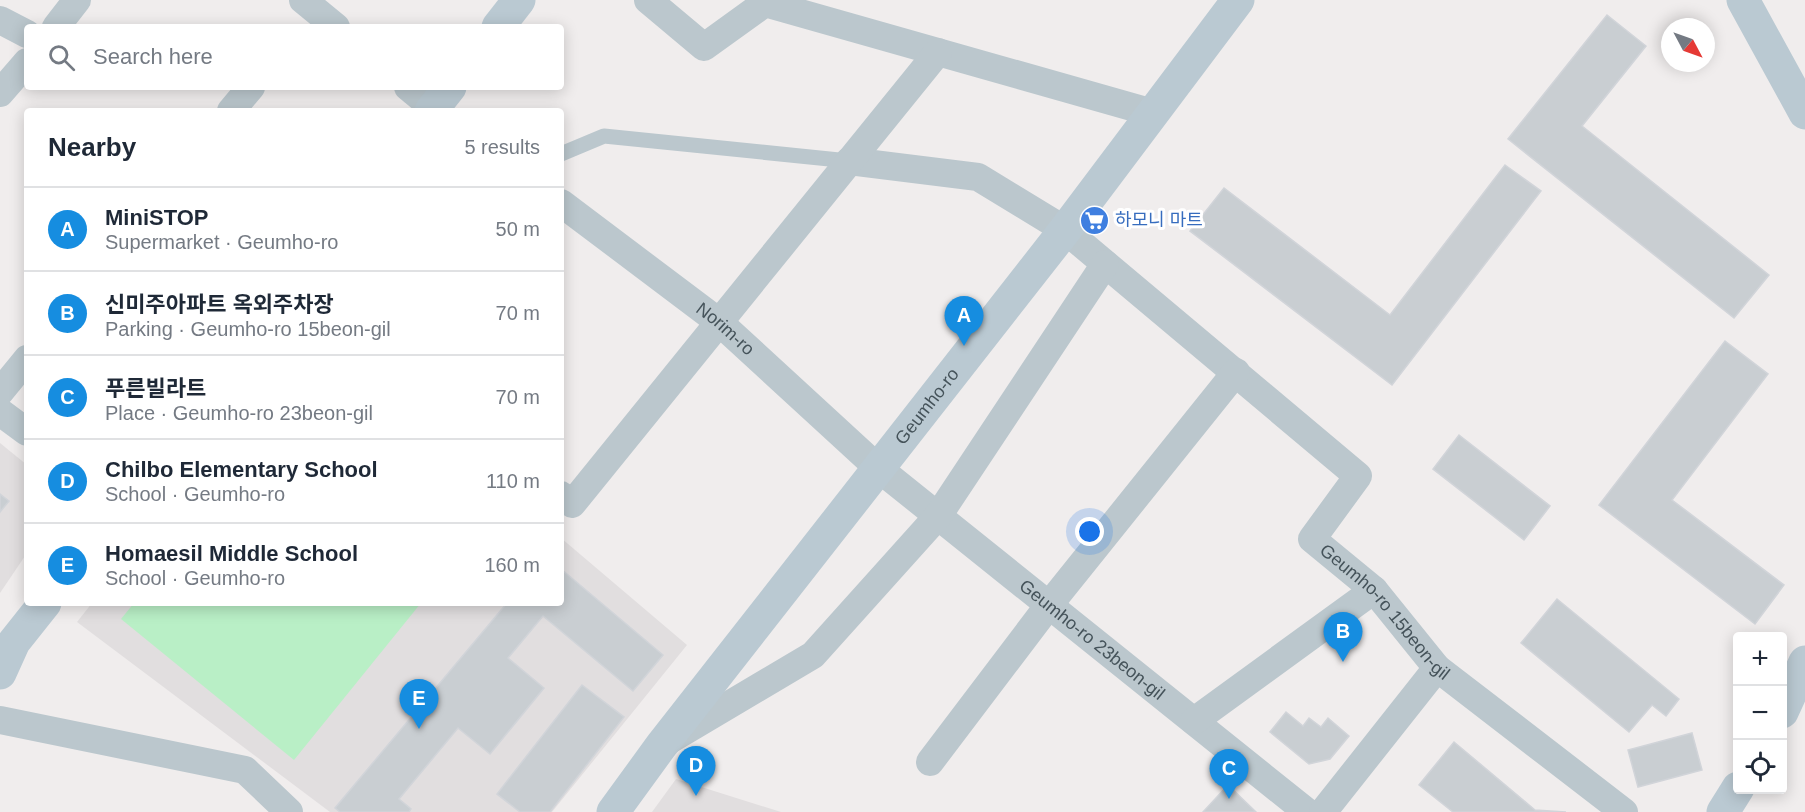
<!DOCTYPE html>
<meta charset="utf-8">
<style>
body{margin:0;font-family:Helvetica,"Noto Sans KR",sans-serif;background:#f6f6f7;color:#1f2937}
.controls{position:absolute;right:18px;bottom:18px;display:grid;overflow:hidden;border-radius:6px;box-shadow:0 3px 15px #0003}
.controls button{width:54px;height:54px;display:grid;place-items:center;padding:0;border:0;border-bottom:2px solid #e0e1e3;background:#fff;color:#1f2937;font:30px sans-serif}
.compass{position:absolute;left:1661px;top:18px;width:54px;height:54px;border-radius:50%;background:#fff;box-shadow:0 3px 15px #0003;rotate:131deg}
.you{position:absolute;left:1090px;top:532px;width:21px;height:21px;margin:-15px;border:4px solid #fff;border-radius:50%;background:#1a73e8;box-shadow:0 0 0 9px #1a73e833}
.badge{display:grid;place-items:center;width:39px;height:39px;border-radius:50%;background:#168de0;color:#fff;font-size:20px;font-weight:700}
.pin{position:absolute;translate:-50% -50px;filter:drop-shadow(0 2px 3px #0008)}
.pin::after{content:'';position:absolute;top:32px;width:21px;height:18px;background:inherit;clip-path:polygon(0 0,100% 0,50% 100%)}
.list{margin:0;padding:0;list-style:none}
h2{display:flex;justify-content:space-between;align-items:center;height:78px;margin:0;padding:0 24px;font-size:26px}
h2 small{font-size:20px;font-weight:400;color:#747a83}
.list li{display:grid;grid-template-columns:39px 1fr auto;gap:18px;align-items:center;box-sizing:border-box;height:84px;padding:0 24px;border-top:2px solid #e0e1e3}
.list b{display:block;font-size:22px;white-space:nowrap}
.list p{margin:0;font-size:20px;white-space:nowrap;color:#747a83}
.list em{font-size:20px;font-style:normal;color:#747a83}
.icon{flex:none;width:33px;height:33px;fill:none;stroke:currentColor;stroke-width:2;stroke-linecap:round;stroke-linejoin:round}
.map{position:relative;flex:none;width:1805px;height:812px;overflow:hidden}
.search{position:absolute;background:#fff;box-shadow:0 3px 15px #0003;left:24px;top:24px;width:540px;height:66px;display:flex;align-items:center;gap:15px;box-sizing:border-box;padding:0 21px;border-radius:6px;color:#747a83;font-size:22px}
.panel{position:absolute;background:#fff;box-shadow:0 3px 15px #0003;left:24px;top:108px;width:540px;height:498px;border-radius:6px}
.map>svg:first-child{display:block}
.education{fill:#e1dedf}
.green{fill:#b9efc6}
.building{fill:#c9ced2;stroke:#d1d4d9;stroke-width:1.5}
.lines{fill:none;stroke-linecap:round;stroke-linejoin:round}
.lane{stroke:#bbc7cd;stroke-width:15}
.street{stroke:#bbc7cd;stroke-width:28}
.secondary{stroke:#bac9d2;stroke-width:33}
.labels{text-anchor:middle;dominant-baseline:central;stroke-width:6;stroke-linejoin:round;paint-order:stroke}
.shop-label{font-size:18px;fill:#366cbe;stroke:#fff;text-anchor:start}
.street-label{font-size:18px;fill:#45535a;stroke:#fff}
</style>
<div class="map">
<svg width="1805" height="812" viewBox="0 0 1805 812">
<rect width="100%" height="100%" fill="#f0eded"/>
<g class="education">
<polygon points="0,443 27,465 27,553 0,593"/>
<polygon points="561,538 687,645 552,812 330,812 77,622 92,603 561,603"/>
<polygon points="676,779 781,812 652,812"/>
</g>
<polygon class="green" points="134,603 421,603 294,760 121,619"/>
<g class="building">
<polygon points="1607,15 1646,46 1582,126 1769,275 1734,318 1508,139"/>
<polygon points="1505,165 1541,191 1392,385 1190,231 1224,188 1390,315"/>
<polygon points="1725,341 1768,374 1672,500 1784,585 1755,624 1599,505"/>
<polygon points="1459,435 1550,506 1524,540 1433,469"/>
<polygon points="0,494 9,501 0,512"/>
<polygon points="561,569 663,655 633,691 543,616 508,658 544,688 490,754 458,728 399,799 411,809 409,812 340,812 335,808 507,603 561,603"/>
<polygon points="1557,599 1679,699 1666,716 1652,705 1629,732 1521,643"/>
<polygon points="582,685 624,717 550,812 520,812 497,794"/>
<polygon points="1286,712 1303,726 1309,718 1321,727 1328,718 1349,736 1330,759 1309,764 1270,732"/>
<polygon points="1692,733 1702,770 1638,787 1628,750"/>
<polygon points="1454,742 1535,810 1566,812 1453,812 1419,785"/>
<polygon points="1228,785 1256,812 1203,812"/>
</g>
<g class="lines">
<polyline class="lane" points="561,154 604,136 849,161"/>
<g class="street">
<polyline points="303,0 336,27"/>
<polyline points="648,0 704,47 765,3 1153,113"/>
<polyline points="0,20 27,34"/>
<polyline points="56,27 77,0"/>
<polyline points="408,87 437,111"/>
<polyline points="0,93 27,62"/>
<polyline points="231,111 251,87"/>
<path id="s1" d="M 849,161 L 978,177 L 1065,230 L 1358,476 L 1312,539 L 1374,590 L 1437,668 L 1624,812"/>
<path id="s2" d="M 561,203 L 719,322 L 878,468 L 1307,812"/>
<polyline points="0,392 27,359"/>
<polyline points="0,412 27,432"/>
<polyline points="561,495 572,504 938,52"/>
<polyline points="0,720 245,770 289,812"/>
<polyline points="1194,721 1374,590"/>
<polyline points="668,741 813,655 938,516 1105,264"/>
<polyline points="930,762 1049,605 1236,372"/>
<polyline points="1323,812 1437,668"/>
</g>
<g class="secondary">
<polyline points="1743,0 1805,113"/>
<polyline points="498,27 519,0"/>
<polyline points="431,111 450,87"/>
<polyline points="0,673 14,642 45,603"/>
<polyline points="1782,712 1805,662"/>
<path id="s3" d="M 613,812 L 661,746 L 1065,230 L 1238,0"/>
<polyline points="1723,812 1738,788"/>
</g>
</g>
<defs>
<symbol id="supermarket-disc" viewBox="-11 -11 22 22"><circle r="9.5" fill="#3f7fe0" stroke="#fff"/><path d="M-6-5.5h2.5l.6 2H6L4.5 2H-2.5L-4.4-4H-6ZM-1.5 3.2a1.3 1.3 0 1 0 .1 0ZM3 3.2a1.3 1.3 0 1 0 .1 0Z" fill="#fff"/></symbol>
</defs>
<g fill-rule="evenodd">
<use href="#supermarket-disc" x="1078" y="204" width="33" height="33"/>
</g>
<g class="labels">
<g class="shop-label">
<text x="1115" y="220">하모니 마트</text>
</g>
<g class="street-label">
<text stroke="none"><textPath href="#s2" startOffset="207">Norim-ro</textPath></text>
<text stroke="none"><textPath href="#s3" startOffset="513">Geumho-ro</textPath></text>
<text stroke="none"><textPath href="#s1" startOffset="796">Geumho-ro 15beon-gil</textPath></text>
<text stroke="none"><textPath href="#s2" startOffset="688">Geumho-ro 23beon-gil</textPath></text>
</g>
</g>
</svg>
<div class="controls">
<button>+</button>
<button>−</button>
<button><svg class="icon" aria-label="locate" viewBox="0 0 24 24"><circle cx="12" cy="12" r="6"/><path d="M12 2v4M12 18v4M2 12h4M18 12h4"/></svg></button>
</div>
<svg class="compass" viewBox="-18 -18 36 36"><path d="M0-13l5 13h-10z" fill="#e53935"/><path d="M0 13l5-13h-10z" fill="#747a83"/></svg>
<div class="you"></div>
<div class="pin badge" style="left:964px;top:346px">A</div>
<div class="pin badge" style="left:1343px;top:662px">B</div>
<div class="pin badge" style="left:1229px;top:799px">C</div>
<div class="pin badge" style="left:696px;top:796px">D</div>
<div class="pin badge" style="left:419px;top:729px">E</div>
<div class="search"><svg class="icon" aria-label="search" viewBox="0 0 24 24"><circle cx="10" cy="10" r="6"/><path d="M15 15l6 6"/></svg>Search here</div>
<section class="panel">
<h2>Nearby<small>5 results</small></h2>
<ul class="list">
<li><span class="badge">A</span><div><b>MiniSTOP</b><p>Supermarket · Geumho-ro</p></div><em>50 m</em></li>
<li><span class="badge">B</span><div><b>신미주아파트 옥외주차장</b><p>Parking · Geumho-ro 15beon-gil</p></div><em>70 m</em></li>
<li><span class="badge">C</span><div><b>푸른빌라트</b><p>Place · Geumho-ro 23beon-gil</p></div><em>70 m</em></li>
<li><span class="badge">D</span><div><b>Chilbo Elementary School</b><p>School · Geumho-ro</p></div><em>110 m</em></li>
<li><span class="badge">E</span><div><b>Homaesil Middle School</b><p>School · Geumho-ro</p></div><em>160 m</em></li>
</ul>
</section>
</div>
